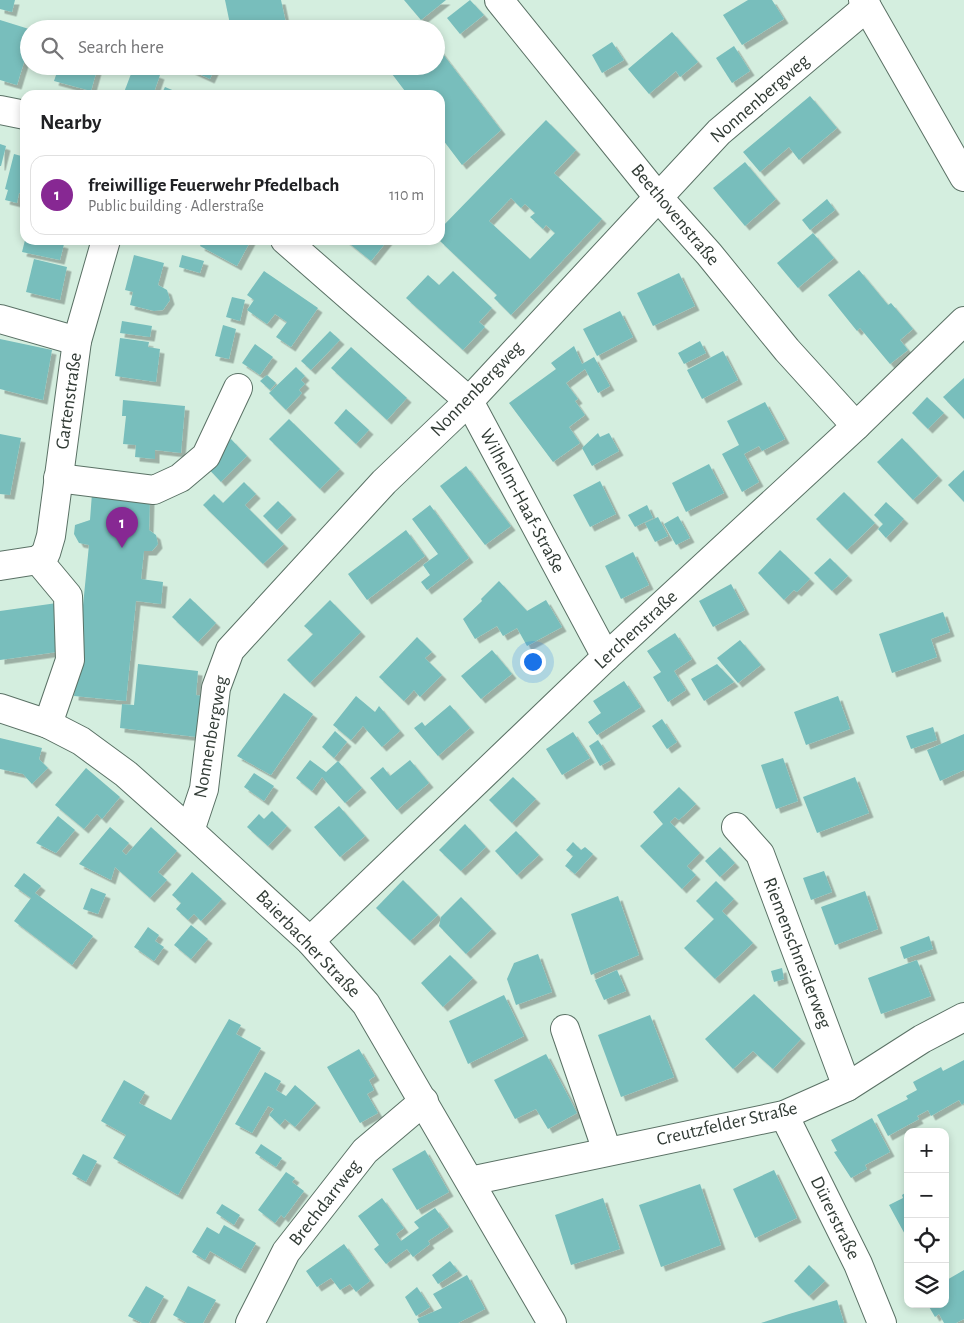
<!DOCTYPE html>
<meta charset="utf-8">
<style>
body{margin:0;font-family:"Alegreya Sans",sans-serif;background:#f2f2f2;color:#202124}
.controls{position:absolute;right:15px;bottom:15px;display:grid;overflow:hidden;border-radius:10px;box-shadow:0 2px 8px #0003}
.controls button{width:45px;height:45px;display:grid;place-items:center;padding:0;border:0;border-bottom:1px solid #e0e0e0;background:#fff;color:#202124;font:25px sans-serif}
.you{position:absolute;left:532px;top:661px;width:18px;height:18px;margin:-12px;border:4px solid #fff;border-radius:50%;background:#1a73e8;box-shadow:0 0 0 8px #1a73e833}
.badge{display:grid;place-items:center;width:32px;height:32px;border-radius:50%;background:#872893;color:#fff;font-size:16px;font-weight:700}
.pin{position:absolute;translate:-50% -41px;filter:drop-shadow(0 1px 2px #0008)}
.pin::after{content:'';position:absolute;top:26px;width:18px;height:15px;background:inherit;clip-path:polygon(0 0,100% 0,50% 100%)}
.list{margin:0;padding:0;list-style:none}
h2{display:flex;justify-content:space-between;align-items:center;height:65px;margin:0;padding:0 20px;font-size:21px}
h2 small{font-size:16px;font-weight:400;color:#757577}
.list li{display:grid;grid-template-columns:32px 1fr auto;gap:15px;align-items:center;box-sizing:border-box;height:80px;margin:0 10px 10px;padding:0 10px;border:1px solid #e0e0e0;border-radius:15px}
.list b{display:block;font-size:19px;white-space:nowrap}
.list p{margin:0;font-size:16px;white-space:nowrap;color:#757577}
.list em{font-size:16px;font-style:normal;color:#757577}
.icon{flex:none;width:28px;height:28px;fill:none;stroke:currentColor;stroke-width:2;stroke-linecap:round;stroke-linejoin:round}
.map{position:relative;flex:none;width:964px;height:1323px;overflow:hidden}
.search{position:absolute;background:#fff;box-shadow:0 2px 8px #0003;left:20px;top:20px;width:425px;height:55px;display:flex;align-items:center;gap:12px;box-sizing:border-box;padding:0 18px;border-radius:28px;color:#757577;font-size:19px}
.panel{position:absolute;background:#fff;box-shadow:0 2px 8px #0003;left:20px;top:90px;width:425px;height:155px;border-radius:15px}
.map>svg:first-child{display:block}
.building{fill:#78bebc;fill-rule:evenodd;filter:url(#shadow)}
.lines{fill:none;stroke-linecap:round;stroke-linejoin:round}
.minor-casing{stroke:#5a7165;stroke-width:30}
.minor{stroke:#fff;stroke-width:28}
.labels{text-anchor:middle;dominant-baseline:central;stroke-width:4;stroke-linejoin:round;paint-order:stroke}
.street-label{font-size:19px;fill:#323c36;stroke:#fff}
</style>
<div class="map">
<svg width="964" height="1323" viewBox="0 0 964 1323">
<defs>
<filter id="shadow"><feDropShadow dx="4.5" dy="4.5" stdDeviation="0" flood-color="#0004"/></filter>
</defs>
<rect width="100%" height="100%" fill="#d4eedf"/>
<g class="building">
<polygon points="0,0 15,0 12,12 0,9"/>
<polygon points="225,0 281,0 287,28 231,29"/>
<polygon points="404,0 446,0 421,20"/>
<polygon points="470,0 484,15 460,34 447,18"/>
<polygon points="748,0 772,0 784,19 742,45 723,15"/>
<polygon points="0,20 29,29 29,46 17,85 0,80"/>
<polygon points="672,32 698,62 680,77 676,71 649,94 628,69"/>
<polygon points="612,42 624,60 602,73 592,55"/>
<polygon points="436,45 501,130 462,165 440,136 440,95 408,95 392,74 401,66 436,66"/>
<polygon points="734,46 750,71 732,83 716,58"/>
<polygon points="59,66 98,66 91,91 54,81"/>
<polygon points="134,66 160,75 153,95 123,95"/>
<polygon points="187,66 216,66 210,79 186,68"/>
<polygon points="165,87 177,92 176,95 161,95"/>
<polygon points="810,96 837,128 799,160 789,147 760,172 743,152"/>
<path d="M 546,120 L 576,150 L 554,173 L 602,219 L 511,315 L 494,298 L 497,295 L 440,241 L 440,229 ZM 511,198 L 521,208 L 525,204 L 535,213 L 530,217 L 543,229 L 546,225 L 555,233 L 530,259 L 489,221 Z"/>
<polygon points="0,144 6,146 1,166 0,166"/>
<polygon points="14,154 25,157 25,194 19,193 17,203 5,200 8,190 5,189"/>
<polygon points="745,162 776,199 745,226 713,188"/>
<polygon points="827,199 835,210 810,230 802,220"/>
<polygon points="813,233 834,258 798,288 777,263"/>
<polygon points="25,240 57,240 56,242 64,244 60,260 22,252"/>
<polygon points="203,240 251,240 237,266 200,246"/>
<polygon points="345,240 388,240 371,261"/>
<polygon points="134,255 164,263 158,285 167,290 170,300 163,310 154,311 130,305 133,292 125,290"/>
<polygon points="182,255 204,261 200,273 179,267"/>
<polygon points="34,259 67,267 60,300 26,292"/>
<polygon points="859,270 888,305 891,303 913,329 900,340 908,350 890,364 860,328 857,331 828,295"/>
<polygon points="264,271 318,308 291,347 276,337 287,322 275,314 267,324 247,310 254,300 247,295"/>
<polygon points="453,271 492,308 479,322 485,327 463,350 406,298 428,275 439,285"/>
<polygon points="679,273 695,306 653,326 637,293"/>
<polygon points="232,297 245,300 240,321 226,317"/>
<polygon points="620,311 633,337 597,356 583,329"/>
<polygon points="122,321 152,326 150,337 120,333"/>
<polygon points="223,325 236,329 229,359 215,356"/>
<polygon points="330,331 340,340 311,370 301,361"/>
<polygon points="120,338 149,342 148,347 160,349 156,382 115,376"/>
<polygon points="0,339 52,350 43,400 0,389"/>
<polygon points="700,341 706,353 684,364 678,353"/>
<polygon points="255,344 273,357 260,375 242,363"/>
<polygon points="574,346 582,364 594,357 610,386 598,393 585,369 566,383 578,399 575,401 585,415 569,427 580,443 553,462 509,403 556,369 551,363"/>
<polygon points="351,347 407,398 387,420 331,368"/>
<polygon points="723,351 738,380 702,399 687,370"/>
<polygon points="296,367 305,376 301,380 305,384 299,390 302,393 286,410 269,393"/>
<polygon points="267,375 276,383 270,390 260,381"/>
<polygon points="964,378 964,419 943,397"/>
<polygon points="927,397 944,413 928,429 912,413"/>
<polygon points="123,400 185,406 181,453 155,450 155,459 135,457 136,445 123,444 126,416 122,416"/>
<polygon points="765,402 785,439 762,451 759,446 744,454 759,482 742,492 722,454 739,445 727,421"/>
<polygon points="346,409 369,430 356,444 334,423"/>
<polygon points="289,419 340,469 320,489 269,439"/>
<polygon points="598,433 600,437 609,433 619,451 592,466 582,448"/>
<polygon points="0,434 21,438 10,495 0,494"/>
<polygon points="902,438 938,476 913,500 877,462"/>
<polygon points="231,439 247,456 221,482 205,465"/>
<polygon points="709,464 724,493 686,512 672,483"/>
<polygon points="466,466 511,526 485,545 440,486"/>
<polygon points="964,470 964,502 948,485"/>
<polygon points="600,481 616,514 590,527 573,495"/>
<polygon points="244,482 256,494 245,505 284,544 263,564 203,505 214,494 223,503"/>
<polygon points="844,492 875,523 847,550 816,519"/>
<polygon points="92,493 150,498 149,530 156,535 158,544 152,551 144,551 141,579 163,582 161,604 136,601 126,701 74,696 89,545 79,543 74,534 75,525 90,520"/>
<polygon points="278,501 292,515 277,530 263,516"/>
<polygon points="886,502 904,519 886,538 878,529 883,524 874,515"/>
<polygon points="430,505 469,558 427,590 421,582 430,575 423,565 438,554 412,519"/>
<polygon points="647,505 653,518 635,527 628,515"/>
<polygon points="678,516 690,538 676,545 664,524"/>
<polygon points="658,517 668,536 655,542 645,523"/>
<polygon points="406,530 425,556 367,600 348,574"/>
<polygon points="780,550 810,579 797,592 794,590 784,600 758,573"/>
<polygon points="633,552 649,585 621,599 605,566"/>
<polygon points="830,558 848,576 832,591 814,573"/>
<polygon points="499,581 527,611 546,600 562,627 527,646 517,628 503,636 497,626 475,639 463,619 482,601 481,599"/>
<polygon points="731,584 745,610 713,627 699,601"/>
<polygon points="190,598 216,623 198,642 172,617"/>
<polygon points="330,600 361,632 310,683 287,660 313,634 304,626"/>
<polygon points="57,603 64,651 0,660 0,611"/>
<polygon points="943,612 950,632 931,639 937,657 892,673 879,634"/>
<polygon points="675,633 692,659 674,671 686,690 668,702 653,677 661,672 647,651"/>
<polygon points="417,637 432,652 425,658 442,675 420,697 414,690 404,701 379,677"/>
<polygon points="740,640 761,665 738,683 717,658"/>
<polygon points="492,650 512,674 481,699 461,676"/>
<polygon points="138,664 198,671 196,695 202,696 197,737 120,728 122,704 134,705"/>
<polygon points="717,664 734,682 704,701 691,679"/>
<polygon points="624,681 641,707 597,735 588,722 601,713 593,701"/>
<polygon points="284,693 313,714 271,775 237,756"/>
<polygon points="356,696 375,712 379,706 400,731 382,747 363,726 351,740 333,725"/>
<polygon points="838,696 850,729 806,745 794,712"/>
<polygon points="450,705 470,728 438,756 414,728 422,722 425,726"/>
<polygon points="662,719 677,742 667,749 652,726"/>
<polygon points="933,727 937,740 911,749 906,736"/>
<polygon points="335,731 347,742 334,758 322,747"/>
<polygon points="573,732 590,758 562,775 546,749"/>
<polygon points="964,734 964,770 940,781 927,750"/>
<polygon points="0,738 42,748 39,759 48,768 32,784 23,774 0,769"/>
<polygon points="598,740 611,760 600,766 589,746"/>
<polygon points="783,758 798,801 776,809 761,765"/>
<polygon points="310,760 326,772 338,761 362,788 345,803 322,777 312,791 296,778"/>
<polygon points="410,760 429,783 397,810 370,778 383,767 390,776"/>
<polygon points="86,768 120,797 102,819 97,814 84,829 55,805"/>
<polygon points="254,773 274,786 264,801 244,787"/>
<polygon points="513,777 536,799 512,823 489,800"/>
<polygon points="855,777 869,813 817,833 803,797"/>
<polygon points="679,787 696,804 679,820 675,817 670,822 700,853 687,866 696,875 682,889 640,846 663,824 653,812"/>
<polygon points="339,806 365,836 340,857 314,827"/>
<polygon points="272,811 287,826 268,846 247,827 259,814 264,819"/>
<polygon points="58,816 75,830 56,853 36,843"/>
<polygon points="465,824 486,847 461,871 439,850"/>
<polygon points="110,827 129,843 122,851 126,855 151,827 177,851 158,872 167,880 150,898 115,867 111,880 79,864"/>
<polygon points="516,831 539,855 517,875 495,851"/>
<polygon points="573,842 581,850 585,847 593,854 575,874 565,866 573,856 566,850"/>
<polygon points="720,847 735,863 720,877 705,861"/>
<polygon points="824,871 832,892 811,900 803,878"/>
<polygon points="192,872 222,899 201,921 194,914 188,920 176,909 181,903 172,895"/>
<polygon points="24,873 41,886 35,893 93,936 72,965 14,921 31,898 14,886"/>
<polygon points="403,880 438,915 410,941 376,908"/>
<polygon points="716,881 734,899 722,911 753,943 715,979 684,948 714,919 696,901"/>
<polygon points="91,888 106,894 98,914 83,909"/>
<polygon points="865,891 878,929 835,945 821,907"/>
<polygon points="618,896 639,955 591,975 571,914"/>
<polygon points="461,897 492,929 466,954 439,926 441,917"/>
<polygon points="191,925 208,939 191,959 174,945"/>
<polygon points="148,927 159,935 155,941 164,947 154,961 134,947"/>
<polygon points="929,936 933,949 904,959 900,947"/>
<polygon points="538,954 552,992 516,1005 507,979 514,963"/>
<polygon points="450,955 473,978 443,1007 421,983"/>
<polygon points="917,960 931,996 881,1014 868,978"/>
<polygon points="782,968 784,979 774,982 771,971"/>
<polygon points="617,970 626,991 604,1000 595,980"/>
<polygon points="754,994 801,1039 773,1069 753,1051 733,1069 705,1039"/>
<polygon points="504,995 524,1036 468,1064 449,1021"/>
<polygon points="650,1015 674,1077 621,1097 598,1035"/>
<polygon points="229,1019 241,1025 236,1034 261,1048 178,1195 113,1158 126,1135 101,1121 124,1080 145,1092 139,1103 171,1120"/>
<polygon points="359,1049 375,1076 369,1080 374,1090 367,1094 378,1113 360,1123 327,1067"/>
<polygon points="546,1054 577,1113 548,1129 536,1109 515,1119 494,1080"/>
<polygon points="964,1060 964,1103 962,1105 959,1100 931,1116 928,1110 917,1116 919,1119 888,1136 877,1115 908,1099 906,1096 917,1090 913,1082 941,1067 943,1071"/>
<polygon points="265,1072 281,1081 276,1090 286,1096 295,1085 316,1103 295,1127 285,1119 280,1125 269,1115 274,1109 268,1106 252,1133 235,1124"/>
<polygon points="872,1118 890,1152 865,1165 867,1169 851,1178 834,1152 837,1151 831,1140"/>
<polygon points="261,1144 282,1158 276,1167 255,1153"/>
<polygon points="425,1150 449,1192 417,1210 392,1169"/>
<polygon points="83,1154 97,1161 86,1182 72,1174"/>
<polygon points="774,1170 797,1218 755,1238 733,1189"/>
<polygon points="286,1172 295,1178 292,1182 304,1191 284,1218 281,1215 275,1223 258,1210"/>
<polygon points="700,1184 721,1245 661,1267 639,1205"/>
<polygon points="908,1191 908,1240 889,1205 903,1198 902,1195"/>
<polygon points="382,1198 404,1228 396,1234 401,1241 419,1228 414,1222 435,1208 449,1227 428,1241 430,1244 413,1257 407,1249 386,1264 374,1249 379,1245 358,1216"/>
<polygon points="603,1198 620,1249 571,1265 555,1215"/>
<polygon points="222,1204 240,1215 234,1225 216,1213"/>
<polygon points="224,1225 256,1243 241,1269 210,1251 205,1260 192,1252 207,1227 219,1234"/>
<polygon points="344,1244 370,1281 356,1292 350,1284 340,1290 331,1278 317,1287 306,1271"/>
<polygon points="450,1261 458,1271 438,1284 432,1275"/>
<polygon points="809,1265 825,1281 809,1296 794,1281"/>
<polygon points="964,1270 964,1319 956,1323 944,1323 939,1314 935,1317 928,1305 945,1304 945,1281"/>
<polygon points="467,1275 485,1309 458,1323 419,1323 417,1319 442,1308 433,1294"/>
<polygon points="146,1286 164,1296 149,1323 142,1323 128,1316"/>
<polygon points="188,1286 216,1300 203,1323 187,1323 173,1315"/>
<polygon points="417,1287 430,1307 416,1316 405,1297"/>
<polygon points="837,1300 844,1323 761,1323 789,1314"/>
</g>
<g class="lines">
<defs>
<g id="minor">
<polyline points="499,0 658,197 709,254 787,350 856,426"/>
<polyline points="863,0 964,177"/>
<polyline points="0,110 25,115"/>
<polyline points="285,240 469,401 606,657"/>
<polyline points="0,319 77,341"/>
<polyline points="58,478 154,490 180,478 206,456 238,388"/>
<polyline points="38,560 68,596 70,660 48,724"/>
<polyline points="0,566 38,560 46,553 51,536 77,341 106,240"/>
<polyline points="0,708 48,724 81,741 126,774 190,831 310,941 366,1004 552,1323"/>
<polyline points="736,827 760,854 847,1087"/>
<polyline points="190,831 204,789 216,688 230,650 384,482 469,401 719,132 867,7"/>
<polyline points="310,941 606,657 856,426 964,321"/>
<polyline points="565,1029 607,1151"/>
<polyline points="784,1115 858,1264 882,1323"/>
<polyline points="470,1181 784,1115 847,1087 922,1039 964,1017"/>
<polyline points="250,1323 286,1252 365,1151 424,1101"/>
</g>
</defs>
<use href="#minor" class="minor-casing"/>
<use href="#minor" class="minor"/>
</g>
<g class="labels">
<g class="street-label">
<text transform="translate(760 99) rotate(-41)">Nonnenbergweg</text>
<text transform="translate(675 215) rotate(50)">Beethovenstraße</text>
<text transform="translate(477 389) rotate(-46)">Nonnenbergweg</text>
<text transform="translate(69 401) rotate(-82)">Gartenstraße</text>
<text transform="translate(522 501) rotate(62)">Wilhelm-Haaf-Straße</text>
<text transform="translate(636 630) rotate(-43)">Lerchenstraße</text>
<text transform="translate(211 737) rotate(-80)">Nonnenbergweg</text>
<text transform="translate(308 944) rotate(46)">Baierbacher Straße</text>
<text transform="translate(797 953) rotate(69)">Riemenschneiderweg</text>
<text transform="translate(727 1124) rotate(-13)">Creutzfelder Straße</text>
<text transform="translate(325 1203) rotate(-52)">Brechdarrweg</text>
<text transform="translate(835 1218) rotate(64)">Dürerstraße</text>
</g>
</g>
</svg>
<div class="controls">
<button>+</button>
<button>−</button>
<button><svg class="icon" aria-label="locate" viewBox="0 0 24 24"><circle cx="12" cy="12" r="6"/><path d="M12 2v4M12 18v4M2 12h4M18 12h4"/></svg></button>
<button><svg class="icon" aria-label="layers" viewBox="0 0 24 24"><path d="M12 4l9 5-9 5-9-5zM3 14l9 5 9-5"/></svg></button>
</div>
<div class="you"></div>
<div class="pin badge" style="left:122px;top:548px">1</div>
<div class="search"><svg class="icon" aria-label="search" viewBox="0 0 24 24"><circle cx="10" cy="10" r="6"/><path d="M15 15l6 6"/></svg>Search here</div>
<section class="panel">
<h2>Nearby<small></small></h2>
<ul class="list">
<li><span class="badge">1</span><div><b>freiwillige Feuerwehr Pfedelbach</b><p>Public building · Adlerstraße</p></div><em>110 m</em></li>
</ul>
</section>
</div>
